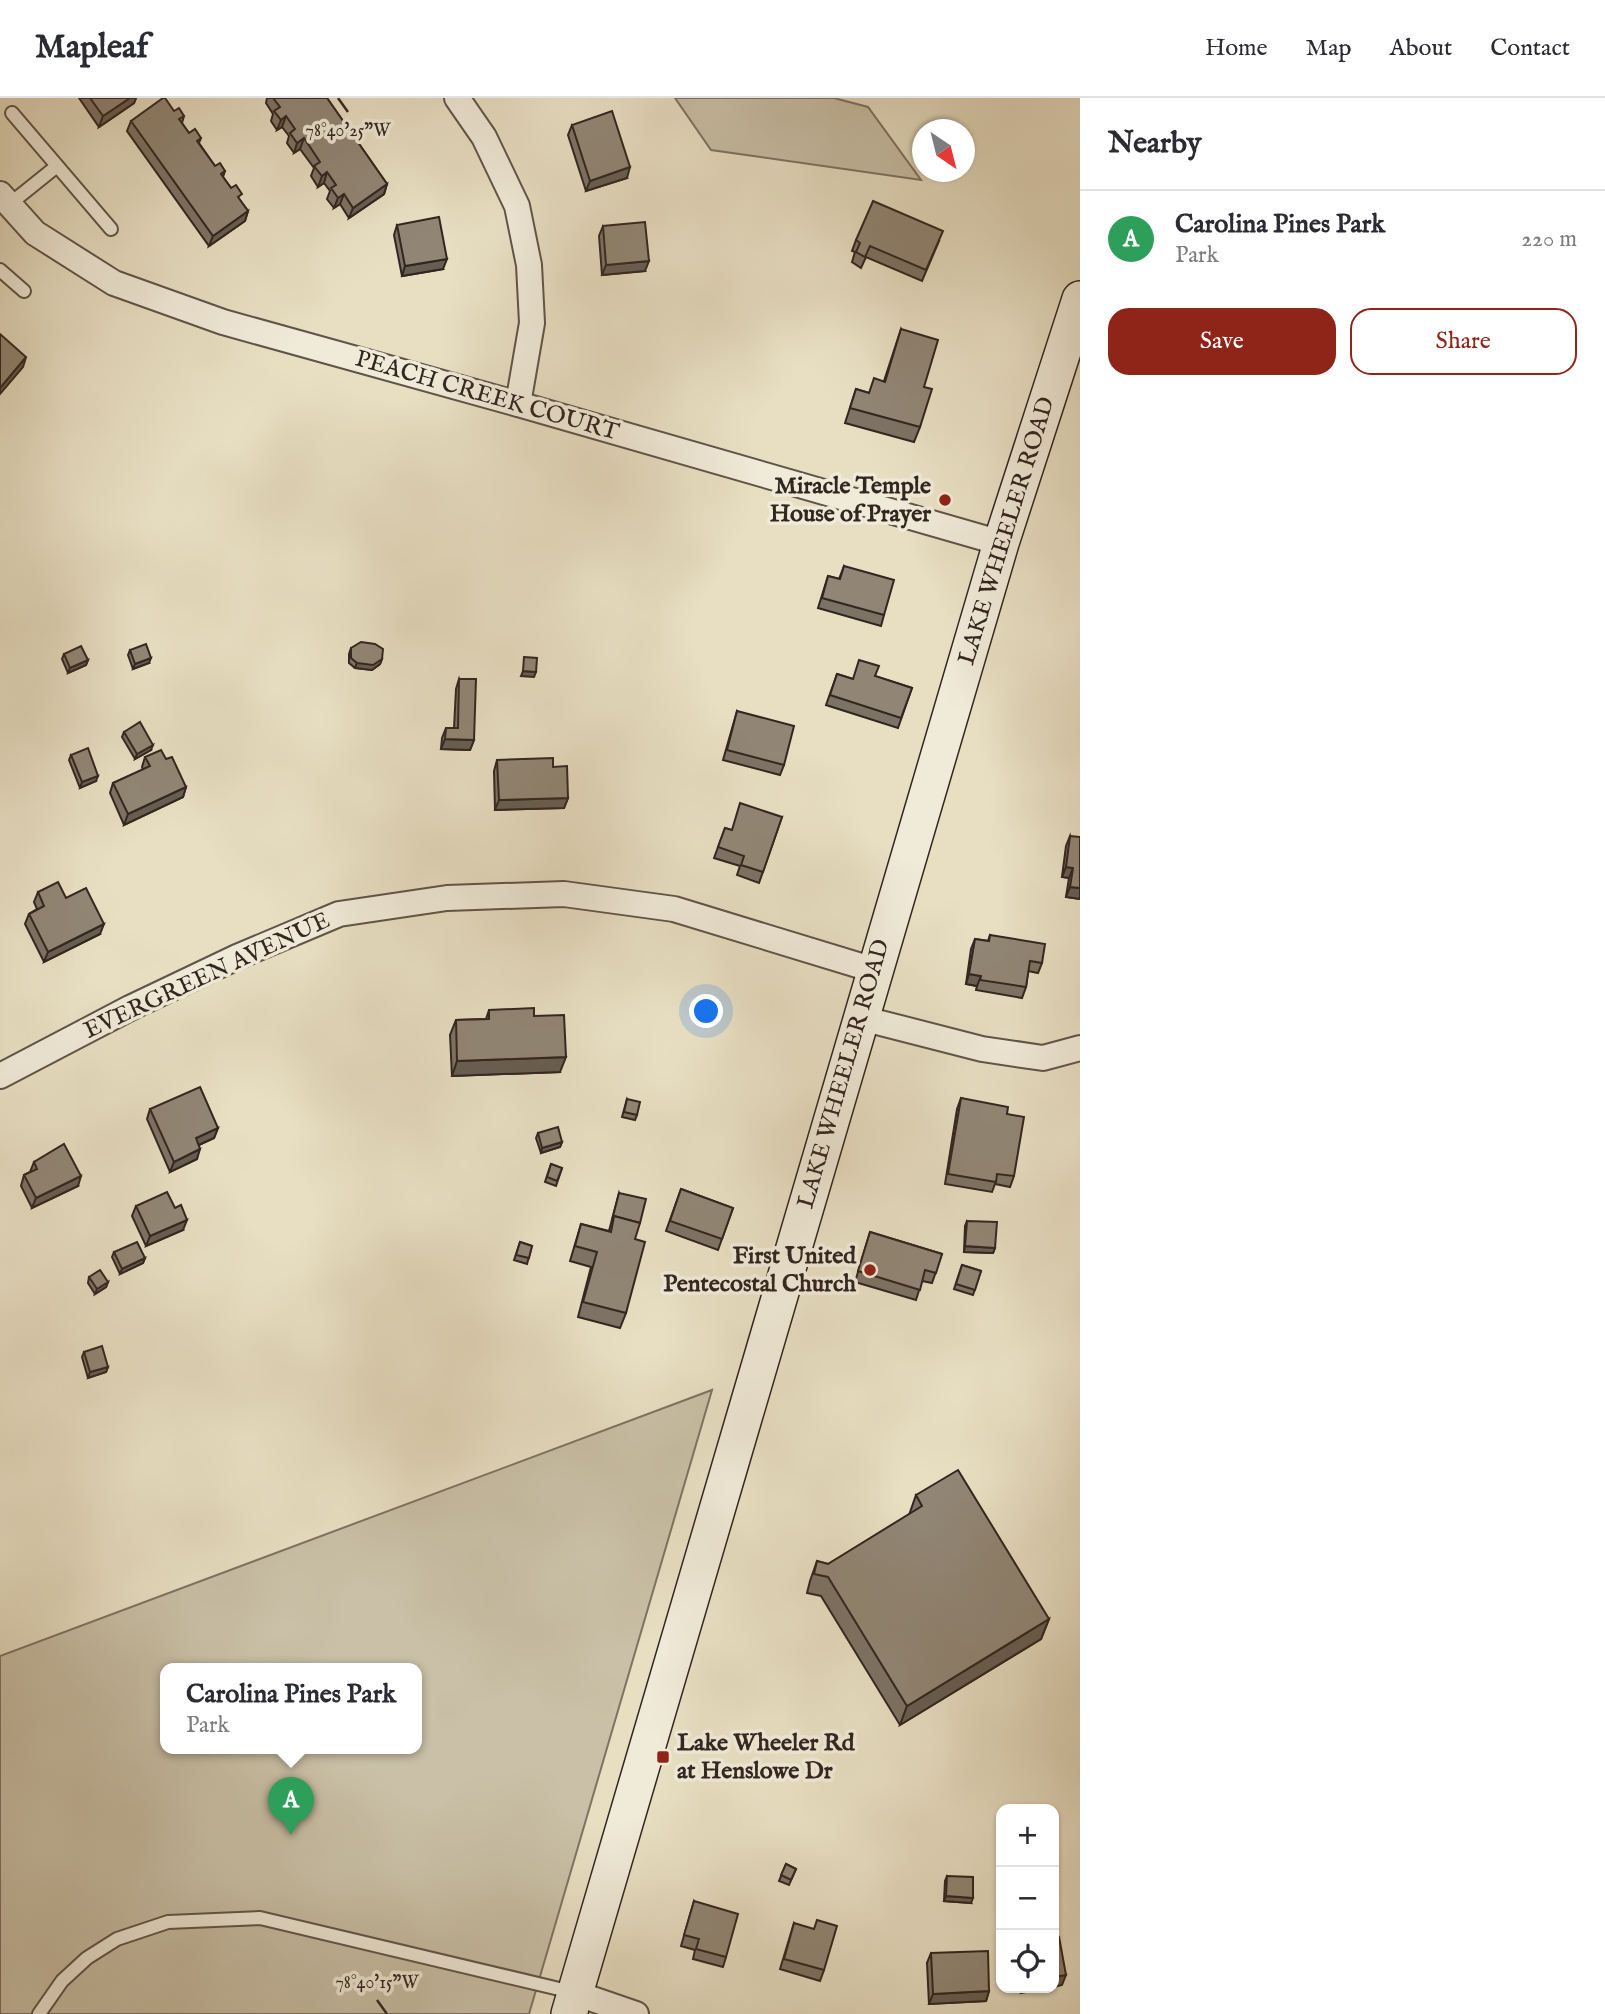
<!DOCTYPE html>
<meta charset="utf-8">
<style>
body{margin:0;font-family:"IM FELL English",serif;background:#f2f2f3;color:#2b2b33}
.controls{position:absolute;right:21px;bottom:21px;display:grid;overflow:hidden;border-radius:14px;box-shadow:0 2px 5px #0004}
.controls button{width:63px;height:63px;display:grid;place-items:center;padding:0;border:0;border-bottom:2px solid #e1e1e2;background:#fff;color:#2b2b33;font:35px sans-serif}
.compass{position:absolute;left:912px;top:21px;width:63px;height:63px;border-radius:50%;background:#fff;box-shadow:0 2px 5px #0004;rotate:145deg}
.you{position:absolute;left:707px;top:914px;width:24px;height:24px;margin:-18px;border:5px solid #fff;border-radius:50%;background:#1a73e8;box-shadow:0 0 0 10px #1a73e833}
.badge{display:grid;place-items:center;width:46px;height:46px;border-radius:50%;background:#8f2418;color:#fff;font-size:23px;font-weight:700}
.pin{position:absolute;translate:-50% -58px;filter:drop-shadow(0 2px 4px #0008)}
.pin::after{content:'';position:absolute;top:37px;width:24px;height:21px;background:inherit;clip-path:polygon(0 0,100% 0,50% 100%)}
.popup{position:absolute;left:160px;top:1565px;width:262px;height:91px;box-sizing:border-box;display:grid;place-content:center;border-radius:14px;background:#fff;filter:drop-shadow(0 2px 5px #0005);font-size:23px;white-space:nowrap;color:#7c7c81}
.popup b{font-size:26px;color:#2b2b33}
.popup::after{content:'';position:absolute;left:50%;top:100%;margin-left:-14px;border:14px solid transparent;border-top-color:#fff}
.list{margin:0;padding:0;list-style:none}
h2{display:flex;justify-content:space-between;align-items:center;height:91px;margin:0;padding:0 28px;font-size:30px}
h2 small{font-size:23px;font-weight:400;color:#7c7c81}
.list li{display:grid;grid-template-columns:46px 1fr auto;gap:21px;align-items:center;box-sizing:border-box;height:98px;padding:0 28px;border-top:2px solid #e1e1e2}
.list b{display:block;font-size:26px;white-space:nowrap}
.list p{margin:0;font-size:23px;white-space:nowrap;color:#7c7c81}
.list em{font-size:23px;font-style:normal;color:#7c7c81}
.actions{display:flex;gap:14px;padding:21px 28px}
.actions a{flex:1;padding:16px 0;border:2px solid #8f2418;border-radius:21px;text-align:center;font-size:24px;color:#8f2418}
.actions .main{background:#8f2418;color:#fff}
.icon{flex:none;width:38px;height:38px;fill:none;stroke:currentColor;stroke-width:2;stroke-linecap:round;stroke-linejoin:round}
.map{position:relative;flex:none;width:1080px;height:1916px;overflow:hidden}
header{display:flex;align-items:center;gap:42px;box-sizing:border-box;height:98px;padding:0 35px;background:#fff;border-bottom:2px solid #e1e1e2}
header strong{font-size:33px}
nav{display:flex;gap:38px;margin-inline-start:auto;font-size:24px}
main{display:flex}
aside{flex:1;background:#fff}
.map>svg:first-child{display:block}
.green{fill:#c9c0a7;stroke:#7e7364;stroke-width:2;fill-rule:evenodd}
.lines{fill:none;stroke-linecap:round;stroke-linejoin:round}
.lane-casing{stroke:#605449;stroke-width:16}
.street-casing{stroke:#605449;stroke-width:28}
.secondary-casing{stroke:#322620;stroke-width:38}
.lane{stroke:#f0ead8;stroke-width:12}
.street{stroke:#f0ead8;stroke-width:24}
.secondary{stroke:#f0ead8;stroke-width:35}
.wall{fill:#7d7365;stroke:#322620;stroke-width:2}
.shaded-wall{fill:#665e52;stroke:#322620;stroke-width:2}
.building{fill:#918675;stroke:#322620;stroke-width:2}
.ticks{fill:none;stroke:#322620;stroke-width:2.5}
.poi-dot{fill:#8f2418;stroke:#f0ead8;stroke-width:2.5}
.labels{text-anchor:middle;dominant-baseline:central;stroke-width:7;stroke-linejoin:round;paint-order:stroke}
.street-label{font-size:24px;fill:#322620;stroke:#f0ead8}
.poi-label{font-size:24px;font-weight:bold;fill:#322620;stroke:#f0ead8;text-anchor:end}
.ticks-label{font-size:18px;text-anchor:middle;fill:#322620;stroke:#f0ead8;stroke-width:7;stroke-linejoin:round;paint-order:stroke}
</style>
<header>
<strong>Mapleaf</strong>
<nav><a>Home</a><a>Map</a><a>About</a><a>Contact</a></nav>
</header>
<main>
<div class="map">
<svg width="1080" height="1916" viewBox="0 0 1080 1916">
<rect width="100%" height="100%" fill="#e8dfc3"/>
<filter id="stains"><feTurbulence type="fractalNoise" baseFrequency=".00286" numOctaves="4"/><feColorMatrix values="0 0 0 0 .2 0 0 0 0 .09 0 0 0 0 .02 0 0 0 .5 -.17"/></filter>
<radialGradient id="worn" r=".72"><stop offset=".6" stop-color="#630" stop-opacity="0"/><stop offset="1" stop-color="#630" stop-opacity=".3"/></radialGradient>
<g class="green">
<polygon points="675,0 834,0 868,9 921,82 711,52"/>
<path d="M 712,1292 L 529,1916 L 0,1916 L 0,1558 ZM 165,1571 L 417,1571 L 417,1651 L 165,1651 Z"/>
</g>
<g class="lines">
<defs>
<g id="lane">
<polyline points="12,15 111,131"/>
<polyline points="6,109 57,68"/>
<polyline points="0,172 24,193"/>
<polyline points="39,1916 62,1883 87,1860 117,1841 168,1824 260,1820 572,1894"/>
</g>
<g id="street">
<polyline points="457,0 484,39 517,108 529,167 532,225 518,306"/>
<polyline points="0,96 35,135 114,185 223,224 518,306 1001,445"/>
<polyline points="861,920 982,951 1043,960 1080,950"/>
<polyline points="0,978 130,910 237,859 339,816 447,800 564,796 674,811 874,872"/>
<polyline points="575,1895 636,1916"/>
</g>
<polyline id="secondary" points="569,1916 1001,445 1080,201"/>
</defs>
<use href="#lane" class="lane-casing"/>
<use href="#street" class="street-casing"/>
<use href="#secondary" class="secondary-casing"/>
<use href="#lane" class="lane"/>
<use href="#street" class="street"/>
<use href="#secondary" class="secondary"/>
</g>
<g class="wall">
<polygon points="79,0 136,0 134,5 99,29"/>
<polygon points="267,0 327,0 387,86 384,96 349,120 340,106 334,110 327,101 330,93 324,85 318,89 311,78 314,70 300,51 294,55 287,45 289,38 282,29 277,32 271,23 273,16 266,5"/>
<polygon points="174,13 184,18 182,25 189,35 201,40 199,45 215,68 225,73 223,79 248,113 245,123 209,148 127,33 131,23"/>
<polygon points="572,27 627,80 586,93 568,37"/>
<polygon points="397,127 443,171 402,178 394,137"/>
<polygon points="603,128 645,173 602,177 599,138"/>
<polygon points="856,142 939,143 922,183 866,159 861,170 852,164 855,154 852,153"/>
<polygon points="901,231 924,289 920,329 914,344 845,325 856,291 869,295 884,283"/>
<polygon points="844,468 884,517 881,528 818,510 828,478 839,481"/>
<polygon points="351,550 382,561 380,566 372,572 355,570 349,565 349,556"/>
<polygon points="130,552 149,565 133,571 128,557"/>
<polygon points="64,556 88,562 86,567 68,575 62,561"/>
<polygon points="837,576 853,581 875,578 912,590 898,630 826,607"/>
<polygon points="459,581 474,642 470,652 441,651 442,640 446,630 454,630 456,591"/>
<polygon points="737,613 784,667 780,677 723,662"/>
<polygon points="124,634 151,652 135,661 122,639"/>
<polygon points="71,657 96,683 80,690 69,662"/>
<polygon points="145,659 166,661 186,689 183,699 124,727 110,695 113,685 143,672 142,669"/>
<polygon points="497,662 553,669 568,700 564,710 495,712 494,673"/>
<polygon points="782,719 759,785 737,777 740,768 714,760 725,730 731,732"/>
<polygon points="1070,738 1080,801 1066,799 1069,780 1062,779 1066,748"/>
<polygon points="38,794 100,836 44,864 25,826 29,816 37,811 34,804"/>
<polygon points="990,837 1042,865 1038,875 1028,873 1026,889 1022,900 976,892 977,888 966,886 971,851 975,841 988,843"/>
<polygon points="489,912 534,918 560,974 452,978 450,937 456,922 486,921"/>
<polygon points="961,1000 1007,1016 1014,1078 1010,1089 995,1086 992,1094 945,1086 957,1011"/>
<polygon points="627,1001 637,1017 635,1022 622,1019"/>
<polygon points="150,1011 218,1030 214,1040 199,1047 197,1061 170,1074 147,1021"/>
<polygon points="538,1035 562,1044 560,1049 541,1055 536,1040"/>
<polygon points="34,1064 78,1088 32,1110 21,1088 24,1077 30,1074"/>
<polygon points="551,1066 562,1070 556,1088 545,1084"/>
<polygon points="681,1091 733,1110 718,1152 666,1133"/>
<polygon points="619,1095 635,1141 626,1215 620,1230 578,1219 591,1169 570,1163 581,1126 609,1133"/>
<polygon points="136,1108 183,1132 146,1148 132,1118"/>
<polygon points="967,1123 995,1150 993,1155 964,1154 965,1128"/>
<polygon points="870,1134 942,1156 932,1185 922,1183 916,1202 855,1184"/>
<polygon points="520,1144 532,1148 527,1166 514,1162"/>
<polygon points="114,1154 145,1160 143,1165 120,1176 112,1159"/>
<polygon points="962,1167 981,1173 973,1197 954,1191"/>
<polygon points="89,1179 108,1184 106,1189 95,1196 88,1185"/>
<polygon points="84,1254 108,1269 106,1274 88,1280 82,1259"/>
<polygon points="916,1397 1049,1521 1041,1541 900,1627 821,1498 807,1495 810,1483 817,1463 828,1466 909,1417"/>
<polygon points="786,1766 796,1771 789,1787 779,1783"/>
<polygon points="947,1778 971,1805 944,1803 945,1783"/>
<polygon points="694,1803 726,1859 723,1869 693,1861 695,1852 681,1848"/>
<polygon points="794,1825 824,1872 820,1883 780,1871"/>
<polygon points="931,1855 989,1893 986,1903 929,1906 927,1865"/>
</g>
<g class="shaded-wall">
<polygon points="130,0 136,0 134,5 99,29 103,18"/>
<polygon points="286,18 282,29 277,32 281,22"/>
<polygon points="304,40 300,51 294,55 297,45"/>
<polygon points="630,69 627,80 586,93 590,83"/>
<polygon points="327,74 324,85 318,89 322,78"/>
<polygon points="387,86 384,96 349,120 353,110"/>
<polygon points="344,96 340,106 334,110 338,100"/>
<polygon points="248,113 245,123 209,148 213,138"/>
<polygon points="447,161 443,171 402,178 405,168"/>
<polygon points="649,163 645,173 602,177 606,167"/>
<polygon points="26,259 23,269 0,296 0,290"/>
<polygon points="151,560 149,565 133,571 135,566"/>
<polygon points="382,561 380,566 372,572 355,570 357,565"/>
<polygon points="88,562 86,567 68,575 70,570"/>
<polygon points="523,573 536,574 534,579 521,578"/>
<polygon points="445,641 474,642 470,652 441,651"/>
<polygon points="153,647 151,652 135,661 137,656"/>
<polygon points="98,678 96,683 80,690 82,684"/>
<polygon points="186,689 183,699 124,727 128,716"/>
<polygon points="568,700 564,710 495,712 499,702"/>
<polygon points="1066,769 1073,770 1069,780 1062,779"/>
<polygon points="1070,789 1080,790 1080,801 1066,799"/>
<polygon points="104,826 100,836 44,864 48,854"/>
<polygon points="969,876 981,878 977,888 966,886"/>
<polygon points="566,959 560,974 452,978 457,963"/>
<polygon points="218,1030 214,1040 192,1050 196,1040"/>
<polygon points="562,1044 560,1049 541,1055 542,1050"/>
<polygon points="200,1051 197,1061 170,1074 174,1064"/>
<polygon points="81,1078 78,1088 32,1110 36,1100"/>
<polygon points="187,1122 183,1132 146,1148 150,1138"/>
<polygon points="965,1148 995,1150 993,1155 964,1154"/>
<polygon points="145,1160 143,1165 120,1176 122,1171"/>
<polygon points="108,1184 106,1189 95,1196 97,1191"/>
<polygon points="108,1269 106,1274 88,1280 90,1274"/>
<polygon points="1049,1521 1041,1541 900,1627 907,1608"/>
<polygon points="946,1798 973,1800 971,1805 944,1803"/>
<polygon points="1066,1877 1062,1887 1054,1889 1054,1879"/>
<polygon points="1023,1890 1049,1890 1021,1895"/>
<polygon points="989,1893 986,1903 929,1906 933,1896"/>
</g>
<g class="building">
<polygon points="90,0 130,0 103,18"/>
<polygon points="163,0 165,0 174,13 179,10 184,18 179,21 189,35 195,31 201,40 197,43 215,68 220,65 225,73 221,76 231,90 236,87 242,96 238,99 248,113 213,138 131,23"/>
<polygon points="273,0 327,0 387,86 353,110 344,96 338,100 331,90 336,87 327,74 322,78 314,68 320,64 304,40 297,45 290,35 295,31 286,18 281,22 274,13 280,9"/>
<polygon points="612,13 630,69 590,83 572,27"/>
<polygon points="873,103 943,133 926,172 870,148 865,159 856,154 860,145 856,142"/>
<polygon points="439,119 447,161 405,168 397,127"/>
<polygon points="645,124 649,163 606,167 603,128"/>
<polygon points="901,231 938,242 924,289 932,291 920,329 850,310 856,291 869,295 874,280 885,284"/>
<polygon points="0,236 26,259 0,290"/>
<polygon points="844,468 894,482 884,517 822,500 828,478 840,481"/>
<polygon points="361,544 375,546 383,551 382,561 373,567 357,565 351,560 351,550"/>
<polygon points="146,546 151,560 135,566 130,552"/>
<polygon points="81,548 88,562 70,570 64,556"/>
<polygon points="524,559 537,560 536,574 523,573"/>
<polygon points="859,562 879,568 875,578 912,590 901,620 830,597 837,576 853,581"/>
<polygon points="459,581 476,581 474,642 445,641 446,630 458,630"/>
<polygon points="737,613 794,628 784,667 727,652"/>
<polygon points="140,624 153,647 137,656 124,634"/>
<polygon points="88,650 98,678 82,684 71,657"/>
<polygon points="161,652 166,661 172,659 186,689 128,716 113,685 150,668 145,659"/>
<polygon points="553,660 553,669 567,668 568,700 499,702 497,662"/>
<polygon points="740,705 782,719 763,774 741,767 744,758 718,749 725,730 732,732"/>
<polygon points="1070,738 1080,739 1080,790 1070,789 1073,770 1066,769"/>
<polygon points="58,784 66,800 86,790 104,826 48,854 29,816 44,808 38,794"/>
<polygon points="990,837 1045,846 1042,865 1030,863 1026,889 980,882 981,878 969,876 975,841 989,843"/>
<polygon points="534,910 534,918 564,917 566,959 457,963 456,922 489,921 489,912"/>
<polygon points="200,989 218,1030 196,1040 200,1051 174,1064 150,1011"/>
<polygon points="961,1000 1008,1009 1007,1016 1024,1019 1014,1078 997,1076 996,1084 948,1076"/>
<polygon points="627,1001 640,1004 637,1017 624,1014"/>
<polygon points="558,1029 562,1044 542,1050 538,1035"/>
<polygon points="64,1046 81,1078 36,1100 24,1077 37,1071 34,1064"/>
<polygon points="551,1066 562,1070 557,1083 547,1079"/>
<polygon points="681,1091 733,1110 722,1141 670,1123"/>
<polygon points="167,1094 175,1110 181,1107 187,1122 150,1138 136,1108"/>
<polygon points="619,1095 646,1101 640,1125 614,1118 613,1122 612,1122"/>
<polygon points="614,1118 640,1125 635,1141 645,1144 626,1215 583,1204 597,1154 575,1148 581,1126 611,1134"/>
<polygon points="967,1123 997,1124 995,1150 965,1148"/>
<polygon points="870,1134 942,1156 936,1175 925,1172 920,1192 858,1173"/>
<polygon points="137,1144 145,1160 122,1171 114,1154"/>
<polygon points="520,1144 532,1148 529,1160 516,1157"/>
<polygon points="962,1167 981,1173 975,1192 956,1186"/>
<polygon points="100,1172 108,1184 97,1191 89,1179"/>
<polygon points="102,1248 108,1269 90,1274 84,1254"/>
<polygon points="958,1372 1049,1521 907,1608 828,1479 814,1476 817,1463 828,1466 922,1408 916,1397"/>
<polygon points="786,1766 796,1771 791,1782 781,1777"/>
<polygon points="947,1778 973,1779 973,1800 946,1798"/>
<polygon points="694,1803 738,1816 726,1859 696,1851 699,1841 684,1837"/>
<polygon points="817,1822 837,1828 824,1872 784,1861 794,1825 814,1831"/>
<polygon points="1059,1839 1066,1877 1054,1879 1054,1840"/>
<polygon points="988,1853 989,1893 933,1896 931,1855"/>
</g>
<path class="ticks" d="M 338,0 L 348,14M 377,1902 L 387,1916"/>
<g class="poi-dot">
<circle cx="945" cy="402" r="7"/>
<circle cx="870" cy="1172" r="7"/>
<rect x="656" y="1652" width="14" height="14" rx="3.5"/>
</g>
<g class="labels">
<g class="street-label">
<text transform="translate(487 298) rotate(16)">PEACH CREEK COURT</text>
<text transform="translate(1007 433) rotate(-73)">LAKE WHEELER ROAD</text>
<text transform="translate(207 878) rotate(-25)">EVERGREEN AVENUE</text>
<text transform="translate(844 976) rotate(-74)">LAKE WHEELER ROAD</text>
</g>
<g class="poi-label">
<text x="931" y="388">Miracle Temple<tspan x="931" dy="28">House of Prayer</tspan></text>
<text x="856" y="1158">First United<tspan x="856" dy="28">Pentecostal Church</tspan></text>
<text x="677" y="1645" text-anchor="start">Lake Wheeler Rd<tspan x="677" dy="28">at Henslowe Dr</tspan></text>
</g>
</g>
<g class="ticks-label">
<text x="348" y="38">78°40'25"W</text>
<text x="377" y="1890">78°40'15"W</text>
</g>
<rect width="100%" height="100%" filter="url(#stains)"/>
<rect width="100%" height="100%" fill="url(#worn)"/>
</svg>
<div class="controls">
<button>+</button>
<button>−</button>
<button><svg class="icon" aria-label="locate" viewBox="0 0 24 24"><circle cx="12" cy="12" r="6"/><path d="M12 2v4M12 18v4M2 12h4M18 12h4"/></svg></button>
</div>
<svg class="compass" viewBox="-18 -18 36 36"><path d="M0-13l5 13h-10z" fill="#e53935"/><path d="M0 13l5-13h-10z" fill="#7c7c81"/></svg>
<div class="you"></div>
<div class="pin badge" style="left:291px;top:1737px;background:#2e9e5b">A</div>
<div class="popup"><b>Carolina Pines Park</b>Park</div>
</div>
<aside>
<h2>Nearby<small></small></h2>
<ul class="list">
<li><span class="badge" style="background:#2e9e5b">A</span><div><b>Carolina Pines Park</b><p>Park</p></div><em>220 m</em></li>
</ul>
<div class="actions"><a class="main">Save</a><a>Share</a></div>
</aside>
</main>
